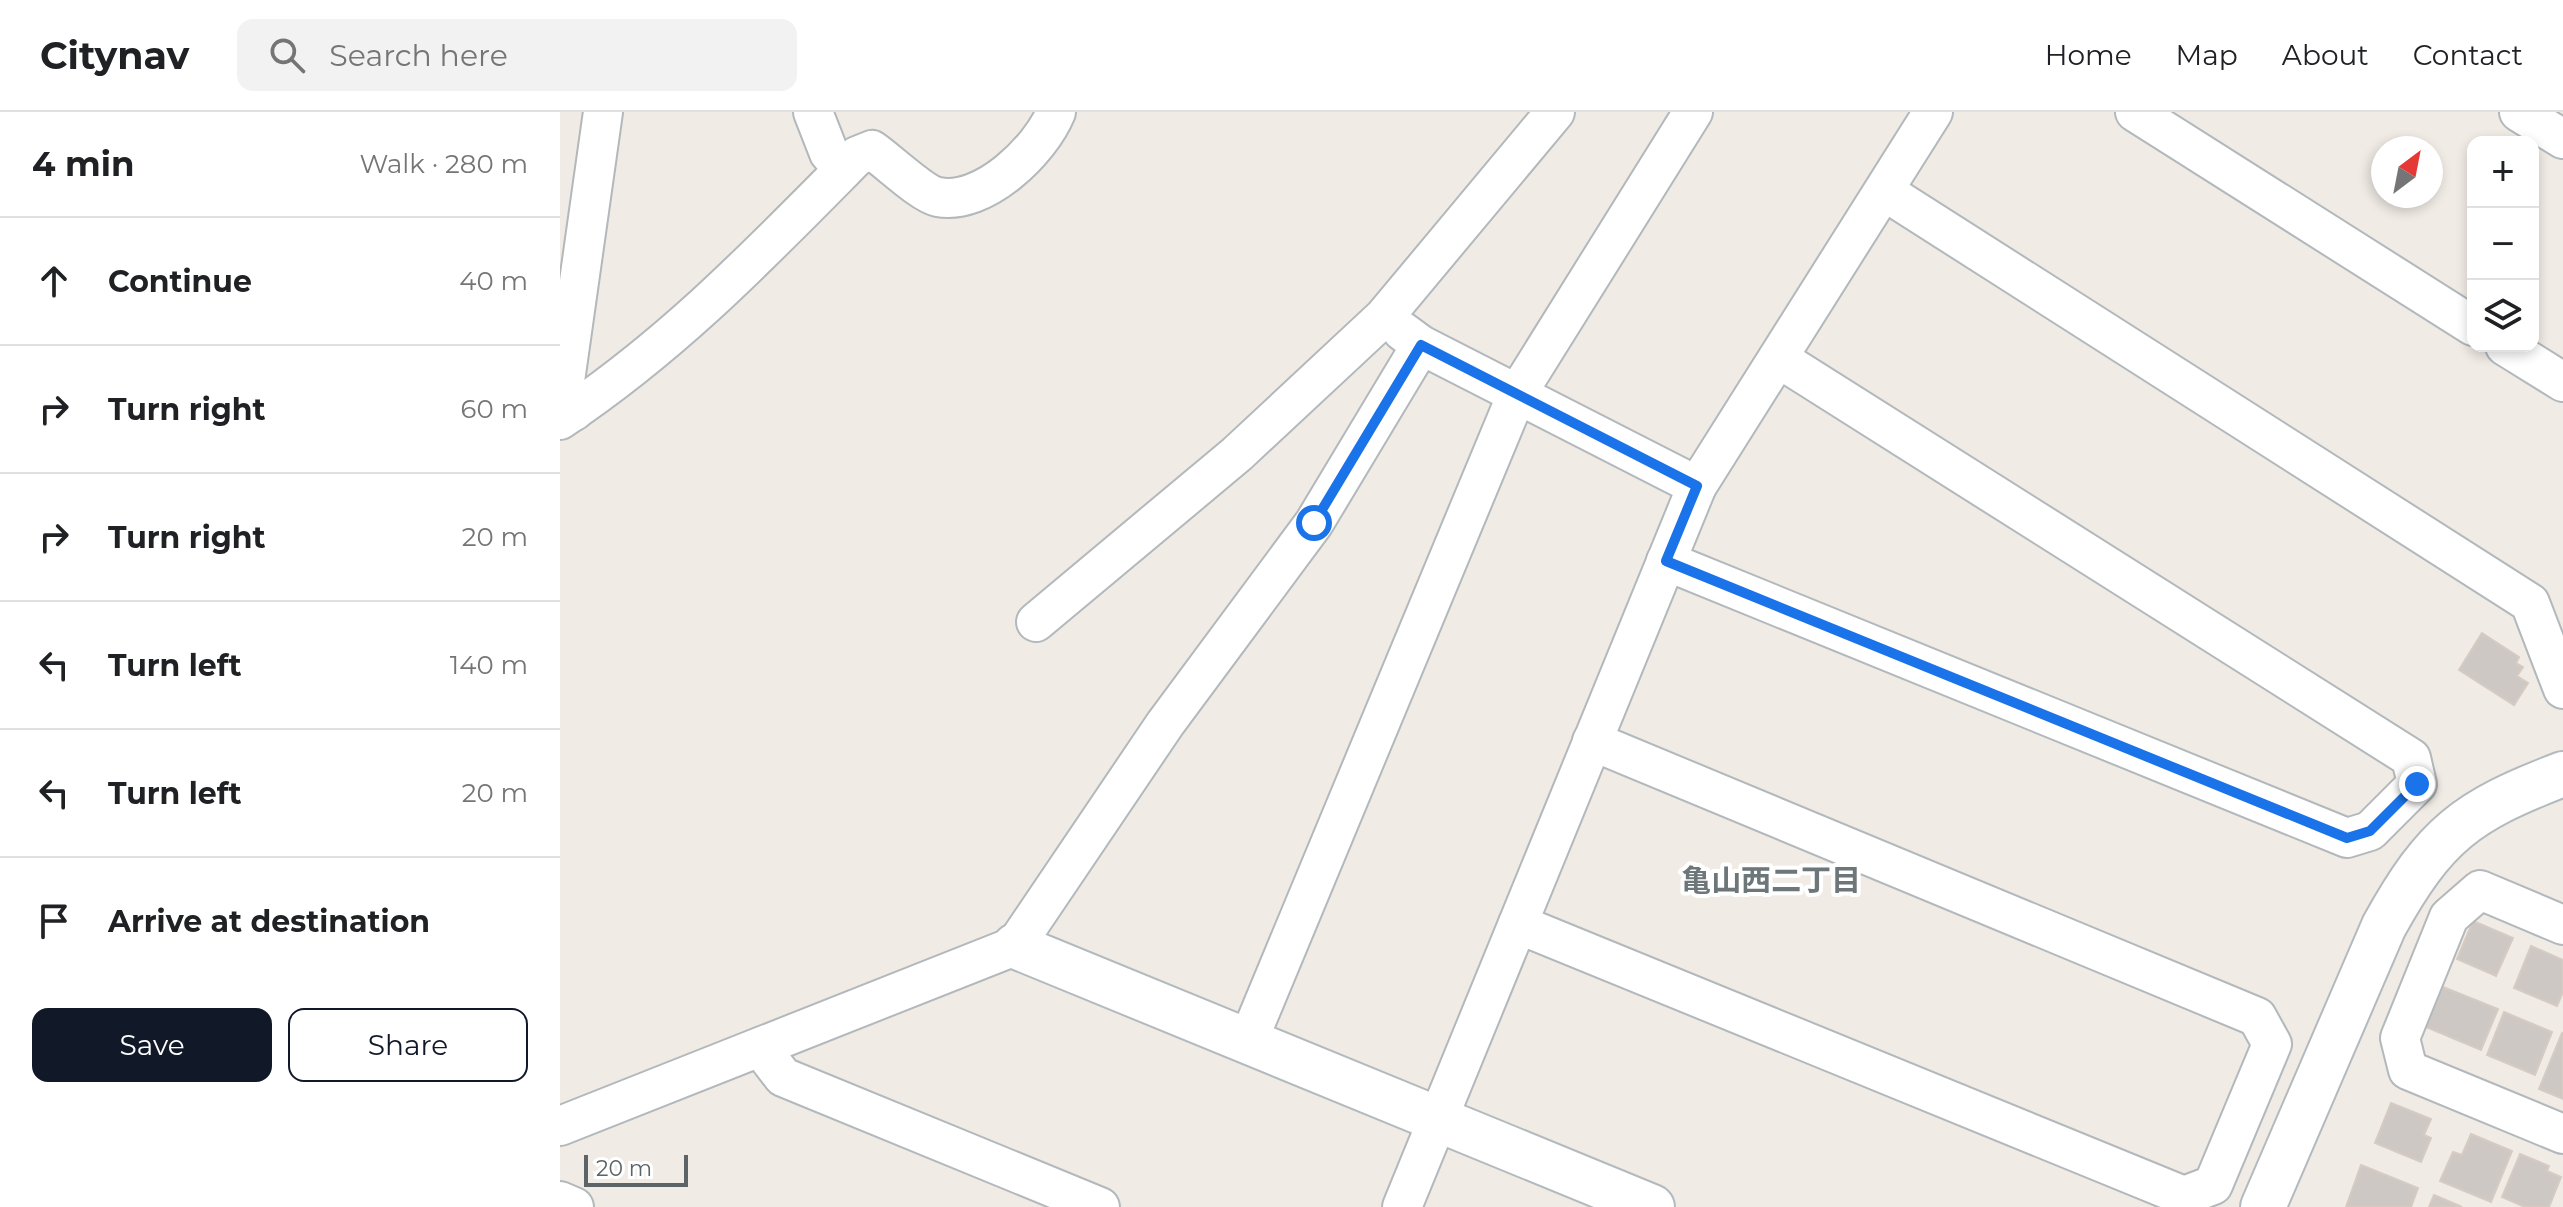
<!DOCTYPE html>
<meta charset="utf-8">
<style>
body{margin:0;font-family:Montserrat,"Noto Sans JP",sans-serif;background:#f2f2f2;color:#202124}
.controls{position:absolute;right:24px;top:24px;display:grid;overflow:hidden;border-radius:16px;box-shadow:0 4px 12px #0003}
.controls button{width:72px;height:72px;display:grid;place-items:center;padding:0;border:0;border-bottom:2px solid #e0e0e0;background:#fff;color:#202124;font:40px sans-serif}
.compass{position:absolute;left:1811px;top:24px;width:72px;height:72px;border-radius:50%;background:#fff;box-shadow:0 4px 12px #0003;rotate:32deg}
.scale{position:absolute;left:24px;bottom:20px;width:104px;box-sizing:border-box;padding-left:8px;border:4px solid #5c6467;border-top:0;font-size:22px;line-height:28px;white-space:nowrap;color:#5c6467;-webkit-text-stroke:6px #fff;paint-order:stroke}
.stop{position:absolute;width:24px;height:24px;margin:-18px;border:6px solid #1a73e8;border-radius:50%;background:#fff}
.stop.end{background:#1a73e8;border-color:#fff;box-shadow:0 2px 8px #0008}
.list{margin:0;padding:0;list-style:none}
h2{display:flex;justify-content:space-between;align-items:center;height:104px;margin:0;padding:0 32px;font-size:34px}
h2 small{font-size:26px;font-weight:400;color:#757577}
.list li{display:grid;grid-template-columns:52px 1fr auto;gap:24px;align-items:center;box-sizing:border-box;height:128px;padding:0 32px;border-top:2px solid #e0e0e0}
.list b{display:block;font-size:30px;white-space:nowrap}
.list em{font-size:26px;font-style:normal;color:#757577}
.actions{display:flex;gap:16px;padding:24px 32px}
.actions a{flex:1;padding:18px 0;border:2px solid #111827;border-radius:16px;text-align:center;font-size:28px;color:#111827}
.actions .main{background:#111827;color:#fff}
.icon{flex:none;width:44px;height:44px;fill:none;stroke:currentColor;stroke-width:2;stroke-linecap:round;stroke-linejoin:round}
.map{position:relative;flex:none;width:2003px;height:1095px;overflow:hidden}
header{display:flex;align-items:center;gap:48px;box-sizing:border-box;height:112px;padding:0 40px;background:#fff;border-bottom:2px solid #e0e0e0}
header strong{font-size:38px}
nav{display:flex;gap:44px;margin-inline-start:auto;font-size:28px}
.search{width:560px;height:72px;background:#f2f2f2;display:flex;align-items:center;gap:20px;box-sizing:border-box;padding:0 28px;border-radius:16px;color:#757577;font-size:30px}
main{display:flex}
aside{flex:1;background:#fff}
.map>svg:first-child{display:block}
.building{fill:#cec8c4;stroke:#d6cbc2;stroke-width:2}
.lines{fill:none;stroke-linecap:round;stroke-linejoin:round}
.street-casing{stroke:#b2b8bb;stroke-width:42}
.secondary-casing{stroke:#b3babe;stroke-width:48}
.street{stroke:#fff;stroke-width:38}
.secondary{stroke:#fff;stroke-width:44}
.route{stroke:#1a73e8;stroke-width:10}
.labels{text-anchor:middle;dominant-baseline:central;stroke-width:8;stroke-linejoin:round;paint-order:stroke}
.neighbourhood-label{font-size:30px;font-weight:bold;fill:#6d7679;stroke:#fff}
</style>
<header>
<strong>Citynav</strong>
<div class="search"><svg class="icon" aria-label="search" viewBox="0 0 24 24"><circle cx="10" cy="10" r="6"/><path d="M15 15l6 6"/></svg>Search here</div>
<nav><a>Home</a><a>Map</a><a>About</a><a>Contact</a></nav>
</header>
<main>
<aside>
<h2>4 min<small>Walk · 280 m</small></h2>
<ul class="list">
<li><svg class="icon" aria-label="ahead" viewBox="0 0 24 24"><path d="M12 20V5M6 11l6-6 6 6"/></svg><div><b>Continue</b></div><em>40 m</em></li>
<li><svg class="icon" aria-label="right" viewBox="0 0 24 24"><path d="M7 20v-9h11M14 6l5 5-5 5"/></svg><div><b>Turn right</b></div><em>60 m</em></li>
<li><svg class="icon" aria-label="right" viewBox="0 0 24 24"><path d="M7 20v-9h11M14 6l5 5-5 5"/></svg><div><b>Turn right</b></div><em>20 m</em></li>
<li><svg class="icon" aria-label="left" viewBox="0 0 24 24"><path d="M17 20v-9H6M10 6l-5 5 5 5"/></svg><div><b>Turn left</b></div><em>140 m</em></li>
<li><svg class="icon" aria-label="left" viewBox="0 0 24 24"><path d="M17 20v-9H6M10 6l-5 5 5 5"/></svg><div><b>Turn left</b></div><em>20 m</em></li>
<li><svg class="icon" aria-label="arrive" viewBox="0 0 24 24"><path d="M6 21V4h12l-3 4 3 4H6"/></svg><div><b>Arrive at destination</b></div></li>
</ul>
<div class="actions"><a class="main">Save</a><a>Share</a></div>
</aside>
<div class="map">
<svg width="2003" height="1095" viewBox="0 0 2003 1095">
<rect width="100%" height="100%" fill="#f0ebe5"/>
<g class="building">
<polygon points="1922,521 1959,545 1956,551 1963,555 1957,564 1968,571 1954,593 1899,558"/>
<polygon points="1913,809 1953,826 1936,864 1897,847"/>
<polygon points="1971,834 2003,848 2003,880 1997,894 1954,876"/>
<polygon points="1883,875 1938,897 1921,938 1866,915"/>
<polygon points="1944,900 1992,920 1975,963 1927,943"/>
<polygon points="2002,921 2003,922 2003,987 1979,977"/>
<polygon points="1831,991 1871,1007 1864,1023 1871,1026 1861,1050 1815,1031"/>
<polygon points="1911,1022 1952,1039 1931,1090 1880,1069 1893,1040 1902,1043"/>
<polygon points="1960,1042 1989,1054 1987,1059 2001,1065 1989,1095 1965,1095 1942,1085"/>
<polygon points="1801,1053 1858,1076 1851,1095 1786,1095"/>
<polygon points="1874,1083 1902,1095 1869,1095"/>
</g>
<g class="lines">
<defs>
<g id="street">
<polyline points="253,0 269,41 283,58"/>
<polyline points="1575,0 1913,214"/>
<polyline points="1959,0 2003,27"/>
<polyline points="1324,79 1970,491 2003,577"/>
<polyline points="842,219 861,233 1137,374"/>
<polyline points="1945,234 2003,270"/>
<polyline points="14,299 4,276 43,0"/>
<path d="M 0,308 C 114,232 201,141 297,44 L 312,38 C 327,48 362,82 378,85 C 423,94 480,39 496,0"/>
<polyline points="1106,449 1787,726 1810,719 1857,672 1851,646 1218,246"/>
<polyline points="476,510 677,342 824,205 995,0"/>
<polyline points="958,812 1624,1084 1653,1073 1712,932 1697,905 1032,629"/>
<polyline points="2003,813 1920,778 1889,805 1840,926 1848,958 2003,1022"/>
<polyline points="688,929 957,282 1133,0"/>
<polyline points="200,935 223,965 540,1095"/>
<polyline points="0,1014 455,834 605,612 754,411 861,233"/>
<polyline points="0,1089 14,1095"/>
<polyline points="842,1095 1137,374 1373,0"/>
</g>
<g id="secondary">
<polyline points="455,834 1092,1095"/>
<path d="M 1703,1095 L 1824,814 C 1875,722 1906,699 2003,662"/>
</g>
</defs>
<use href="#street" class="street-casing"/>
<use href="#secondary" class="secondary-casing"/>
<use href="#street" class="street"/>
<use href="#secondary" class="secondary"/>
</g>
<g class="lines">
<polyline class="route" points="754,411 861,233 1137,374 1106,449 1787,726 1810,719 1857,672"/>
</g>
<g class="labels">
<g class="neighbourhood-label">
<text x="1211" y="768">亀山西二丁目</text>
</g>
</g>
</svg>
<div class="controls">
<button>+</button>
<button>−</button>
<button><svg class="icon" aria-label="layers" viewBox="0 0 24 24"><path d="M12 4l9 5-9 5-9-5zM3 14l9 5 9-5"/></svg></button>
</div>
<svg class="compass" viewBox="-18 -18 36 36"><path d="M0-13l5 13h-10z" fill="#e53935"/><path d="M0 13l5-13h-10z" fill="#757577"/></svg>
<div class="scale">20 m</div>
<div class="stop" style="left:754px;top:411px"></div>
<div class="stop end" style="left:1857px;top:672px"></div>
</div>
</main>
